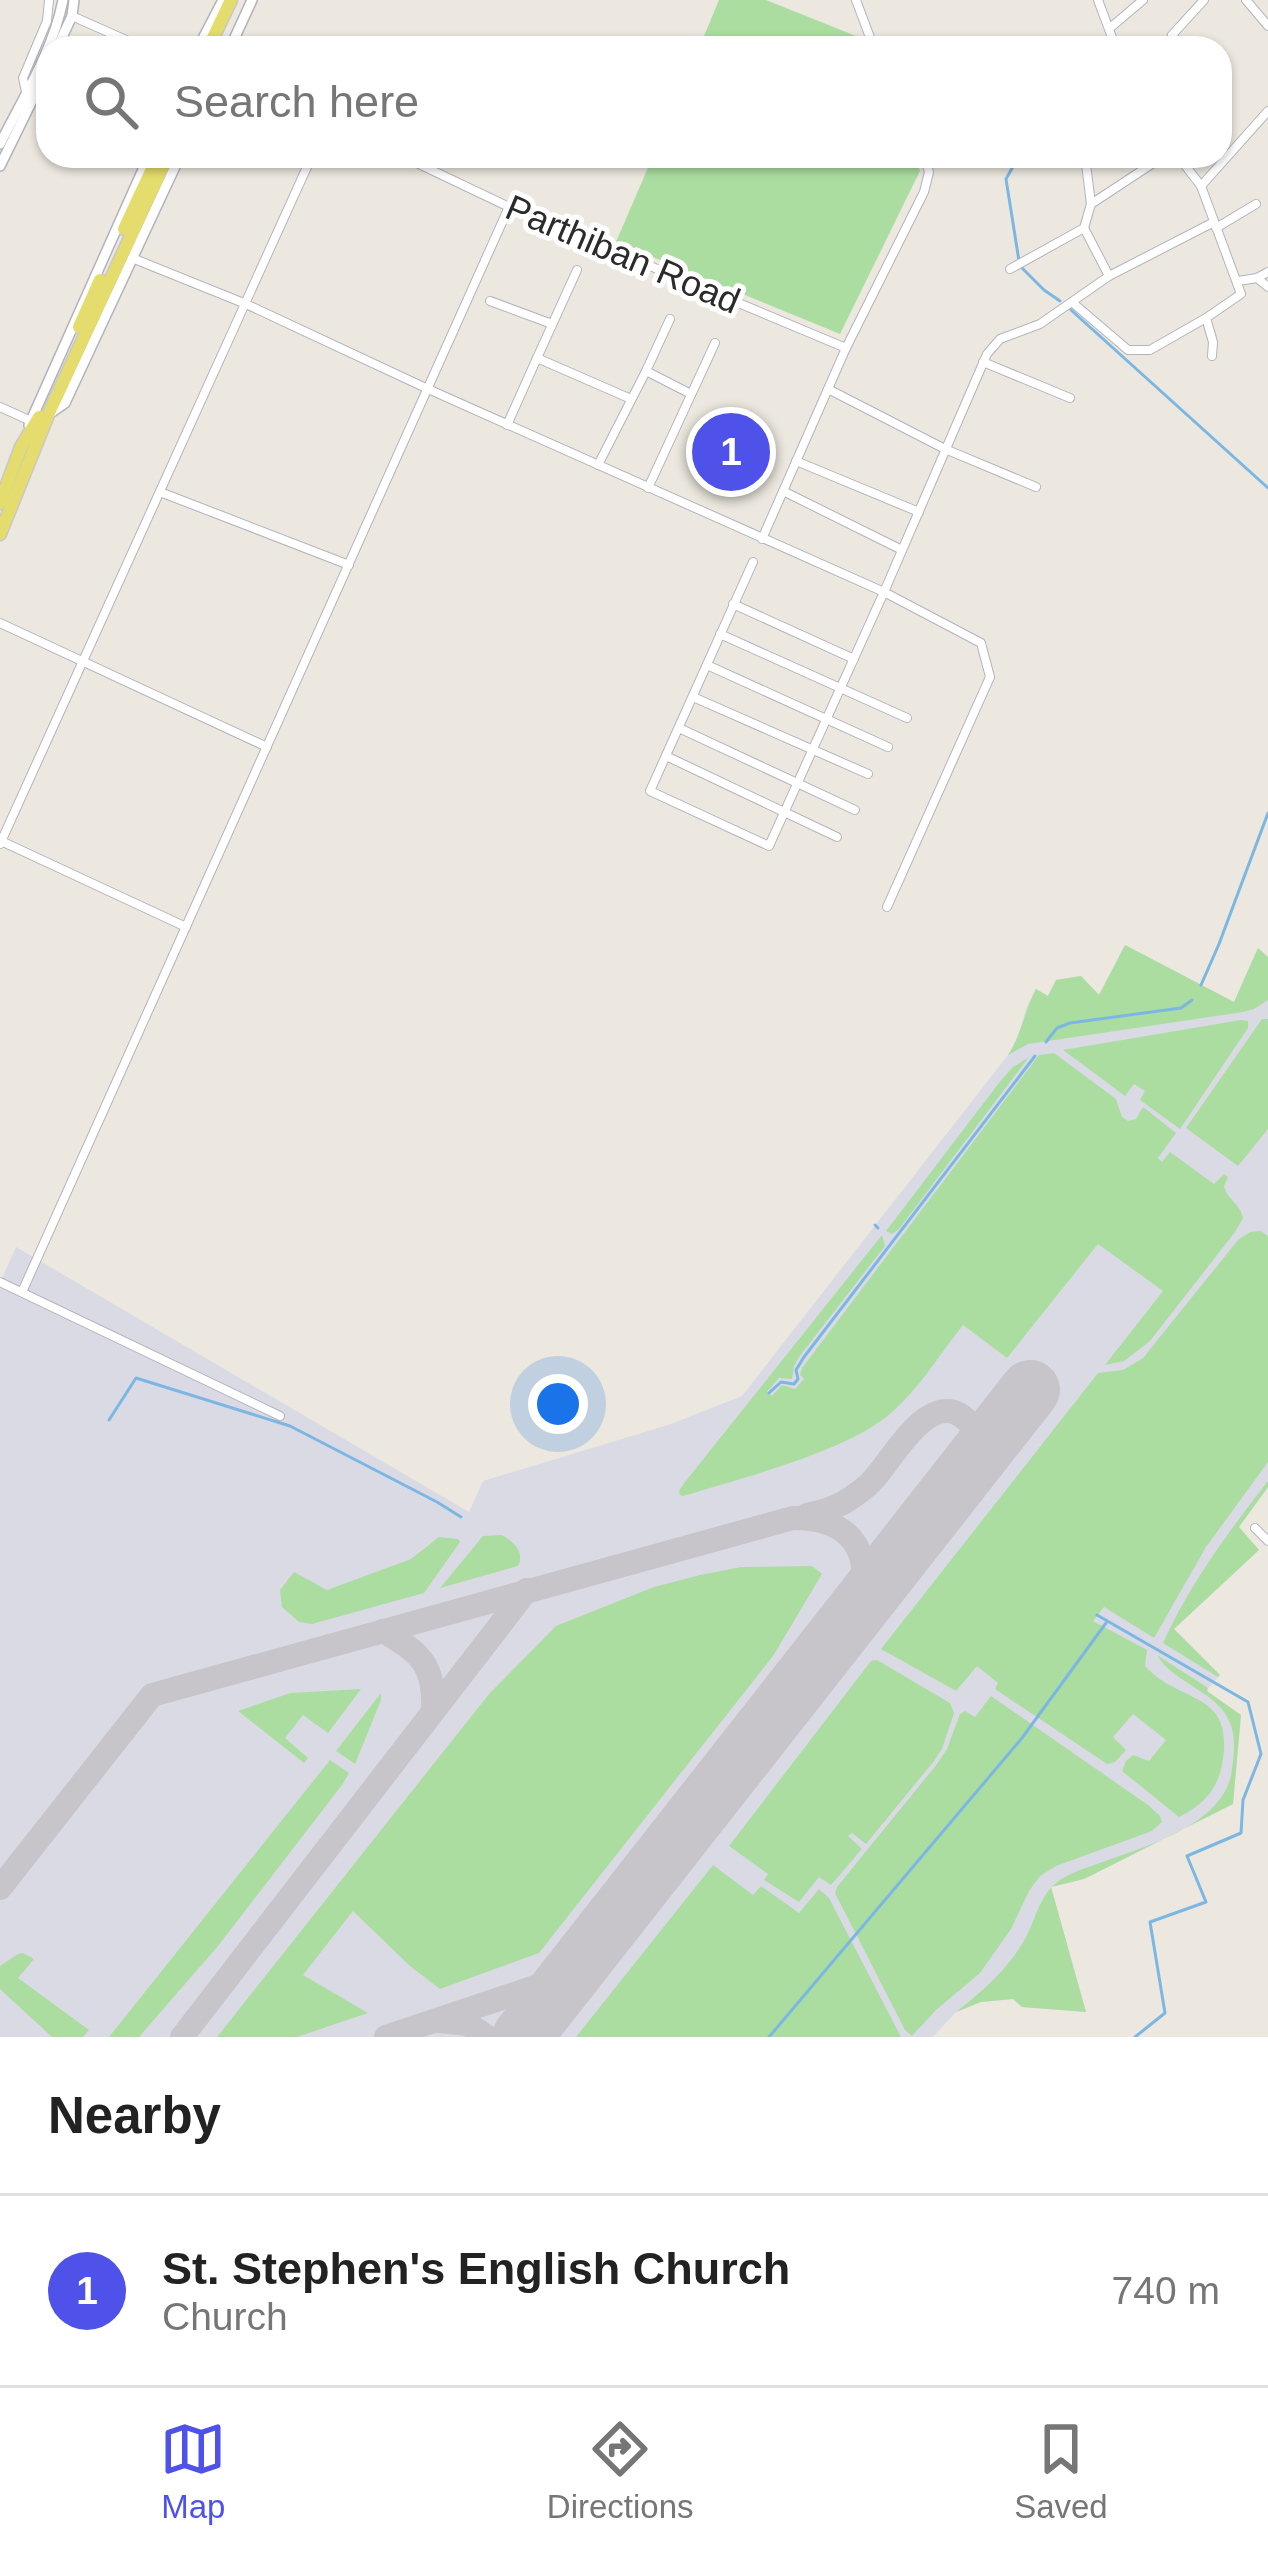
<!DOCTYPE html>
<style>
body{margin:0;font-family:Arial,sans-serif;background:#f2f2f2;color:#222}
.you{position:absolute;left:558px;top:1404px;width:42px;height:42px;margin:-30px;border:9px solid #fff;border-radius:50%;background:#1a73e8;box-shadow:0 0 0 18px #1a73e833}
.badge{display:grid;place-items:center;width:78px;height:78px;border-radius:50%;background:#4f52e9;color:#fff;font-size:39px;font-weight:700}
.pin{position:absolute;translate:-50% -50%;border:6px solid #fff;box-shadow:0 3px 12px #0006}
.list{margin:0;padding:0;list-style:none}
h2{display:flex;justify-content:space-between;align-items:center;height:156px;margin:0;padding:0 48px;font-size:51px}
h2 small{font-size:39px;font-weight:400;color:#767676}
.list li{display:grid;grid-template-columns:78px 1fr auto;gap:36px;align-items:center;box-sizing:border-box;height:192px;padding:0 48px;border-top:3px solid #e0e0e0}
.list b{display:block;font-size:45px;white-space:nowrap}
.list p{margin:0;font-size:39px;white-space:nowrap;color:#767676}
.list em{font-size:39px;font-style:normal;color:#767676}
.icon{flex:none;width:66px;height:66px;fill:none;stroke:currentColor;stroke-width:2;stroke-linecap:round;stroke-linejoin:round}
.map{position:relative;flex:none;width:1268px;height:2037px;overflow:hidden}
.search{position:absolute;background:#fff;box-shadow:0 3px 9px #0004;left:36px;right:36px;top:36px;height:132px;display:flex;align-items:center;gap:30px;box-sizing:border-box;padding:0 42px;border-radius:36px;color:#767676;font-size:45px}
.sheet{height:348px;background:#fff}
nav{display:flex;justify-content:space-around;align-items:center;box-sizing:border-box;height:168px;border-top:3px solid #e0e0e0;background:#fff;font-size:33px;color:#767676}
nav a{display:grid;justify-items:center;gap:6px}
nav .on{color:#4f52e9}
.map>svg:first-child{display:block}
.airport{fill:#dadae5}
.green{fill:#abdda1}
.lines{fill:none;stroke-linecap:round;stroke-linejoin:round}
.stream{stroke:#7cb7e3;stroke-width:3}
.taxiway{stroke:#c7c5ca;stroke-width:24}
.runway{stroke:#c7c5ca;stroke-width:60}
.minor-casing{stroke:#b2b3bd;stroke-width:10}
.tertiary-casing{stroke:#b2b3bd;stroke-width:12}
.primary-casing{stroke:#c8c8c8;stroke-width:15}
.minor{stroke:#fff;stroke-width:8}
.tertiary{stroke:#fff;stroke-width:9}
.primary{stroke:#e4dc6c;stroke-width:12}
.labels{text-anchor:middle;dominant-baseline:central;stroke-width:10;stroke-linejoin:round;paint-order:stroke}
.street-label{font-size:36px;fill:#2b2b2b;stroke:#fff}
</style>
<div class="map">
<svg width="1268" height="2037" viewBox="0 0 1268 2037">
<rect width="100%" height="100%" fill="#ece8df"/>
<polygon class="airport" points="1125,945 1234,1002 1258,948 1268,957 1268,1487 1239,1527 1259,1550 1174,1629 1220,1675 1206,1691 1241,1715 1233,1804 1084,1879 1051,1887 1086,2012 1022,2007 1013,1999 981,2002 956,2012 933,2037 0,2037 0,1283 16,1247 469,1512 483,1481 668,1425 742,1396 1008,1055 1017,1042 1026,1008 1036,989 1048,996 1056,980 1081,976 1099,995"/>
<g class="green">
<polygon points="719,0 766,0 861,38 865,48 699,48"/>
<polygon points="653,156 913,156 920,171 840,334 616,242"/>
<path d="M 1125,945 L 1234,1002 L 1258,948 L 1268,957 L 1268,1000 L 1254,1009 L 1243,1012 L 1028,1044 L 1008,1055 C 1021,1035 1025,1010 1036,989 L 1048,996 L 1056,980 L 1081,976 L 1099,995 Z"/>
<polygon points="1262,1019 1268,1019 1268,1129 1238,1166 1186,1128"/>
<polygon points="1241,1020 1248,1021 1248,1028 1180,1129 1140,1100 1145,1091 1134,1084 1125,1096 1063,1050"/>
<path d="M 1054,1053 L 1116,1099 L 1122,1117 L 1128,1121 L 1136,1119 L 1143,1107 L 1176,1133 L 1158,1158 L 1162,1162 L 1170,1152 L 1214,1184 L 1224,1174 L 1228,1177 L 1224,1186 C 1227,1199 1241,1205 1243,1218 L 1235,1232 L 1150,1341 L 1124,1361 L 1105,1365 L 1163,1291 L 1098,1244 L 1007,1358 L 963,1325 C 939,1355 916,1394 885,1418 C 838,1454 741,1478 683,1496 L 680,1495 L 679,1491 L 685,1482 L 882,1235 L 885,1246 L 799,1357 L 794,1366 L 792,1379 L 779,1378 L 767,1392 L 772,1396 L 782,1385 L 795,1389 L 804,1379 L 800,1375 L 802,1368 L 1039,1055 Z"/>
<polygon points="1029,1057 899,1229 892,1234 886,1231 1002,1079 1013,1067"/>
<path d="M 1261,1231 L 1268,1236 L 1268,1462 L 1206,1547 L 1154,1638 L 1104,1607 L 1093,1621 L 1147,1650 L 1145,1666 C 1179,1704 1233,1690 1223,1759 C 1219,1788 1205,1804 1179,1817 L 1122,1771 L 1126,1761 L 1133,1755 L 1149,1761 L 1166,1740 L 1133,1714 L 1113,1737 L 1126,1750 L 1115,1762 L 1107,1764 L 995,1689 L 998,1683 L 977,1666 L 956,1691 L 881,1649 L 1098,1373 L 1123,1370 L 1143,1358 L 1238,1240 L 1250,1232 Z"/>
<path d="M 1268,1481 L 1268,1487 L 1239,1527 L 1259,1550 L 1174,1629 L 1220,1675 L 1218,1677 L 1163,1643 C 1189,1585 1229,1531 1268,1481 Z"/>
<path d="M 502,1535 C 514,1542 525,1552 518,1566 L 440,1588 L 483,1536 Z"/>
<polygon points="439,1537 458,1539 460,1542 424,1593 312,1624 299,1622 282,1607 280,1590 294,1572 327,1590 411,1559"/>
<polygon points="812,1566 822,1574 773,1656 539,1953 440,1989 410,1966 353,1911 303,1975 368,2013 297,2037 217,2037 489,1694 556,1626 654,1587 700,1575 741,1567"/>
<path d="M 1157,1655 L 1208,1688 L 1207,1691 L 1241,1715 L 1233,1804 L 1084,1879 L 1051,1887 L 1086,2012 L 1022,2007 L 1013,1999 L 981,2002 L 956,2012 C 983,1991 1008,1969 1025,1939 C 1035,1921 1039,1897 1056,1883 C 1067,1874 1083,1869 1097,1864 C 1144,1847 1226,1825 1232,1769 C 1234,1754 1236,1737 1230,1723 C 1218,1691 1174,1684 1157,1655 Z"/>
<polygon points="877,1660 950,1703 954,1713 942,1749 934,1761 866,1844 852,1833 848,1836 862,1849 831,1885 819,1877 799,1902 764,1880 768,1874 729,1846 871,1661"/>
<polygon points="361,1689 328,1733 303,1715 285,1738 308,1758 304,1763 238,1711 290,1693"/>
<polygon points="381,1693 381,1700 355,1764 336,1751"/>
<polygon points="991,1696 1148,1805 1160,1816 1162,1822 1152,1831 1056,1866 1040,1876 1029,1891 1011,1929 980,1973 936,2010 912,2036 905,2030 835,1893 837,1887 937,1764 947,1749 960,1714 965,1711 975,1717"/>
<polygon points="330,1760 349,1773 342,1785 218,1946 139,2037 109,2037"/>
<polygon points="713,1865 753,1895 761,1886 799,1913 819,1889 829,1898 901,2037 576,2037"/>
<polygon points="23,1953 34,1959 18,1978 89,2030 83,2037 52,2037 0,1989 0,1966 18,1954"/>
</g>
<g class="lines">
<g class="stream">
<polyline points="1019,156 1006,179 1019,261"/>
<polyline points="1022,268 1044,290 1060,301"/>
<polyline points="1071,310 1268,488"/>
<polyline points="1201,985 1219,944 1268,813"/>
<polyline points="1046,1042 1057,1028 1070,1023 1181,1008 1192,1000"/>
<polyline points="875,1225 878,1228"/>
<polyline points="769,1393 781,1382 794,1384 798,1379 796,1370 804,1357 1035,1056"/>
<polyline points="109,1420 136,1378 290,1426 437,1502 461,1517"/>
<polyline points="1097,1615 1248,1702 1261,1754 1243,1800 1241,1833 1187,1856 1206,1902 1150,1922 1165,2013 1135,2037"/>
<polyline points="769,2037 1022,1738 1106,1623"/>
</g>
<g class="taxiway">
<path d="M 807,1515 C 823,1511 837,1508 851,1498 C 858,1493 867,1487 873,1480 C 893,1459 934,1379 971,1425 C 980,1436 979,1448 975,1461"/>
<path d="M 383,1631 C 420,1653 435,1664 433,1710"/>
<path d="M 0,1888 L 152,1695 L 793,1518 C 851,1518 875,1551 858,1607"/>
<polyline points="440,2021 468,2024 487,2037"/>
<polyline points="182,2037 527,1590"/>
<polyline points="386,2037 547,1983 566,1974 591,1949"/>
</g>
<polyline class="runway" points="522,2037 1030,1390"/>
<defs>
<g id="minor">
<polyline points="856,0 874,48"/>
<polyline points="1098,0 1116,48"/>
<polyline points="1246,0 1268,26"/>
<polyline points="72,16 144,48"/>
<polyline points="1110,28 1143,0"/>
<polyline points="1183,48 1172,35 1204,0"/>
<polyline points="26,92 23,78 47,21 49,0"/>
<polyline points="402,156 509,207 846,348"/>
<polyline points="1201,186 1268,111"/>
<polyline points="1091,204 1164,156"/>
<polyline points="1084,228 1109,276"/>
<polyline points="1216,228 1256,204"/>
<polyline points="132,258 246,304 428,389 884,592 981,643 990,677 887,907"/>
<polyline points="1010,269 1084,228 1091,204 1085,156"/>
<polyline points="1257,278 1268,287"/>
<polyline points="1238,281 1257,278 1268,272"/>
<polyline points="490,301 552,324"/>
<polyline points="1073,303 1128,350 1150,350 1206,318 1241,294 1201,186 1178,156"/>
<polyline points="1206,318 1213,342 1212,356"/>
<polyline points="537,358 577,270"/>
<polyline points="983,362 1070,398"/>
<polyline points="646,371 670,319"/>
<polyline points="828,389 945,449 1036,487"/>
<polyline points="0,407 31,421"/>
<polyline points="507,425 537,358 631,399"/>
<polyline points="796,461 919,512"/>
<polyline points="598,465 646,371 691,394"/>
<polyline points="648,488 715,343"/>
<polyline points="783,491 902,550"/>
<polyline points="160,492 349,565"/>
<polyline points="762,539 846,348 924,192 929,172 924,156"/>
<polyline points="753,562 650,791 769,846 884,592 987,354 1000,339 1040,324 1109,276 1214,222"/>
<polyline points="733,604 854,659"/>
<polyline points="0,623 267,747"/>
<polyline points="720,634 907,718"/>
<polyline points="707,665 888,747"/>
<polyline points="693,697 868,774"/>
<polyline points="679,728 855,810"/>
<polyline points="666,756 837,837"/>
<polyline points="1,841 186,927"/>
<polyline points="0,844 312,156"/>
<polyline points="0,1282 280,1416"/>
<polyline points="22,1292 509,207"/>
<polyline points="1255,1528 1268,1541"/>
</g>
<g id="tertiary">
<polyline points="57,48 72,16 74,0"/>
<polyline points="198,48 223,0"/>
<polyline points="230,48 252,0"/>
<path d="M 0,144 C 23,98 53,51 63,0"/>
<polyline points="0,166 48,68"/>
<polyline points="52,412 65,403 180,156"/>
<polyline points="29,425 149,156"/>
</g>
<g id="primary">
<polyline points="208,48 231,0"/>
<polyline points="124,229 158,156"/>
<polyline points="79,327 100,280"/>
<polyline points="0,503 21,447 39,417"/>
<polyline points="0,534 48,415 168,156"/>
</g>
</defs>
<use href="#minor" class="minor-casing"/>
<use href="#tertiary" class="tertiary-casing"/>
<use href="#primary" class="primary-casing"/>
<use href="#minor" class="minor"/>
<use href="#tertiary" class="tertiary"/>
<use href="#primary" class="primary"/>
</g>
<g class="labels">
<g class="street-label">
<text transform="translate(623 254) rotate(23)">Parthiban Road</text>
</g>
</g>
</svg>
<div class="you"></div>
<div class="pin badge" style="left:731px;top:452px">1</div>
<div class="search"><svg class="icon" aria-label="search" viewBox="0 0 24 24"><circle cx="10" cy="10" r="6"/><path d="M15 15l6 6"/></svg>Search here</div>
</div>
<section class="sheet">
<h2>Nearby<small></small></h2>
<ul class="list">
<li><span class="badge">1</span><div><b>St. Stephen's English Church</b><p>Church</p></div><em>740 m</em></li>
</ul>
</section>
<nav>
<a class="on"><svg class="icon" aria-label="map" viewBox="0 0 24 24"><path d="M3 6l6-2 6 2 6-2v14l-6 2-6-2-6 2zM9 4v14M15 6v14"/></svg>Map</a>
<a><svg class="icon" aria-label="directions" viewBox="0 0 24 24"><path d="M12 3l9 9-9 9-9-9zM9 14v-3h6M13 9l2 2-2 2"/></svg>Directions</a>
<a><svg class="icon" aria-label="saved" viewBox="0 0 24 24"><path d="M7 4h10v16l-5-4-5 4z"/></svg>Saved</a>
</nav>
